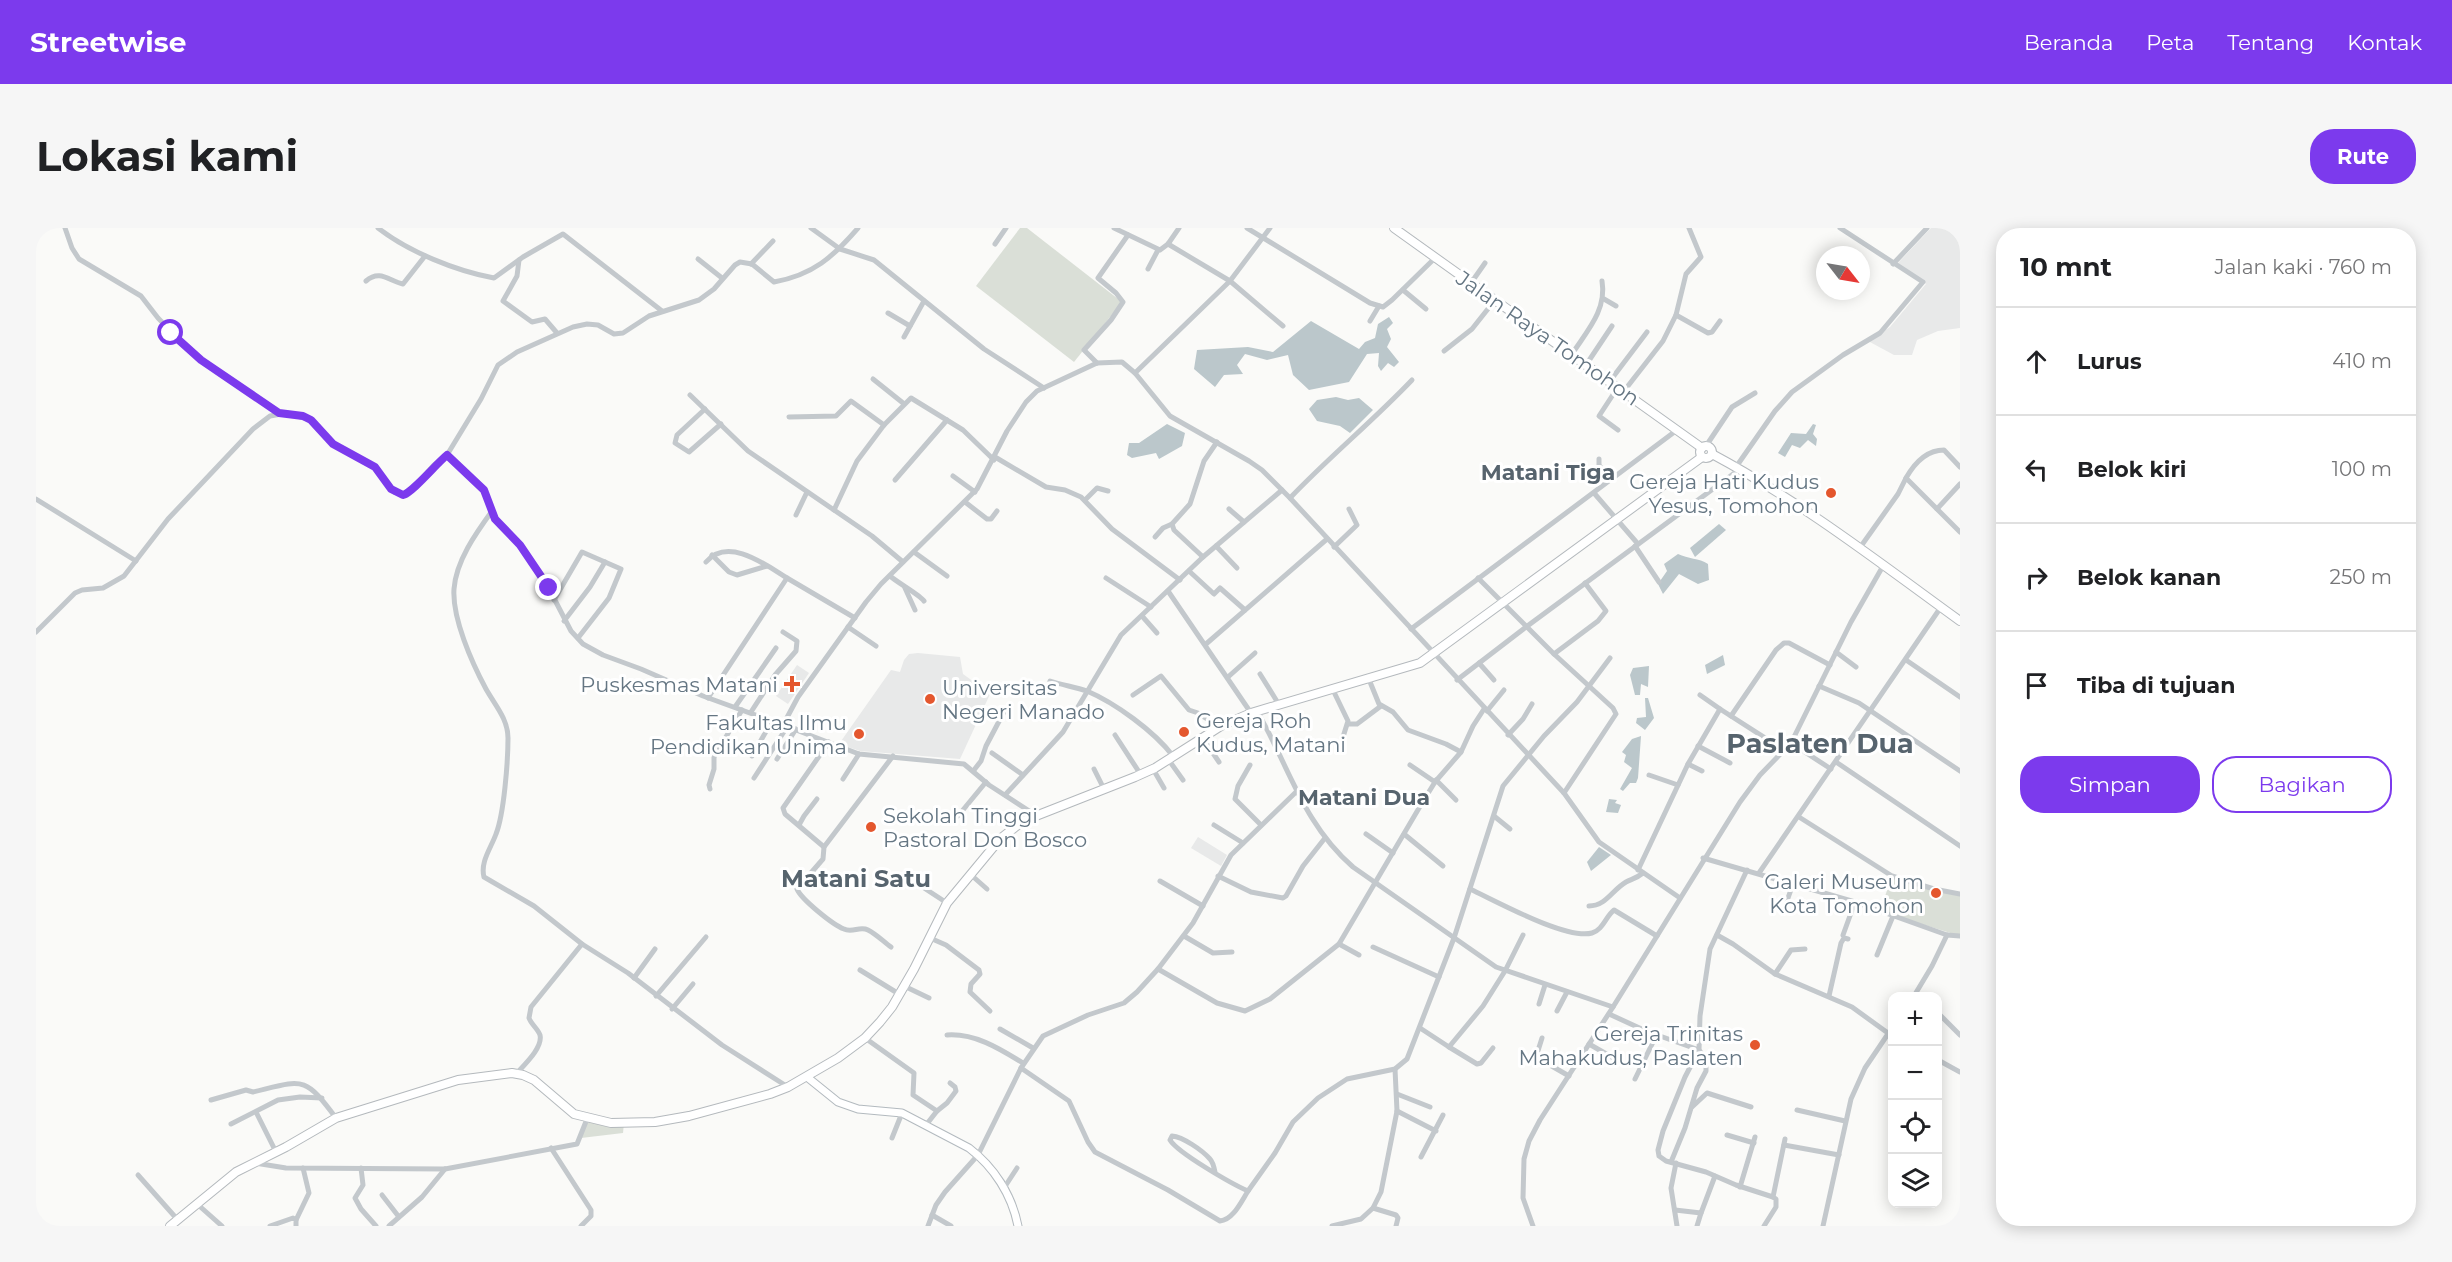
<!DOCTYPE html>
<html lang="id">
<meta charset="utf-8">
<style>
body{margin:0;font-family:Montserrat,sans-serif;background:#f6f6f6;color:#202124}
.controls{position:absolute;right:18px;bottom:18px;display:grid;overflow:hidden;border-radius:12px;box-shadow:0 3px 15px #0003}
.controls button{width:54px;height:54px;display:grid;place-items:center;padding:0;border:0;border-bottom:2px solid #e0e0e0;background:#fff;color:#202124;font:30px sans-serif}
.compass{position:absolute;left:1780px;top:18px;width:54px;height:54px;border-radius:50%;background:#fff;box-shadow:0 3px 15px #0003;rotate:121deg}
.stop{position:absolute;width:18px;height:18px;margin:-14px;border:4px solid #7c3aed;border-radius:50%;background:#fff}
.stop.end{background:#7c3aed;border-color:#fff;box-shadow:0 2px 6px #0008}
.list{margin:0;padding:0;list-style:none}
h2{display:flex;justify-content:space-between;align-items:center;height:78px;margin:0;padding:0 24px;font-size:26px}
h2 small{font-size:20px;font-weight:400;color:#757577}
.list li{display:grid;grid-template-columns:39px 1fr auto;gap:18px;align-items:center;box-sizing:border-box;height:108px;padding:0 24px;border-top:2px solid #e0e0e0}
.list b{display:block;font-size:22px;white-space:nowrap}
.list em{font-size:20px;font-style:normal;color:#757577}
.actions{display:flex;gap:12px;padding:18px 24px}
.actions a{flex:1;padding:14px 0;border:2px solid #7c3aed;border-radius:24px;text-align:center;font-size:21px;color:#7c3aed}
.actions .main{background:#7c3aed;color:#fff}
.icon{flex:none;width:33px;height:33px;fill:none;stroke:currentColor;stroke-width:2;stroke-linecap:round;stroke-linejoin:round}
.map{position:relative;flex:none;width:1924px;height:998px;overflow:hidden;border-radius:24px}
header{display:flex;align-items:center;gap:36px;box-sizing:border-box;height:84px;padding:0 30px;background:#7c3aed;color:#fff}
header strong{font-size:28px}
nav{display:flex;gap:33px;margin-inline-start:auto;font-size:21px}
.intro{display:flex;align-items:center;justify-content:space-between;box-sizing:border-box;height:144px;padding:0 36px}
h1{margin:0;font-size:42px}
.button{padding:15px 27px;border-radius:24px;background:#7c3aed;color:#fff;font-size:21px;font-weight:700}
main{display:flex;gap:36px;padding:0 36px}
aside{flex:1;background:#fff;border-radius:24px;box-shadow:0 3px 15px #0003}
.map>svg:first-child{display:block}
.built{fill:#e8e9e9}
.green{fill:#dadfd7}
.water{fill:#bbc7cb}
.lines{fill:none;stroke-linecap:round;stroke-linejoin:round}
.secondary-casing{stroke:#b3babf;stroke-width:9}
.trunk-casing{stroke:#b4b9bd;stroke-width:10}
.minor{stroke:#c3c8cc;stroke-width:5}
.secondary{stroke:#fff;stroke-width:7}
.trunk{stroke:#fff;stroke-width:8}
.route{stroke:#7c3aed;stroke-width:8}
.poi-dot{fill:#e4572e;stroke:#fff;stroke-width:2}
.labels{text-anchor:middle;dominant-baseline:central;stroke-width:6;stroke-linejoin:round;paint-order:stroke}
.street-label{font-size:21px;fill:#657683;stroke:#fff}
.poi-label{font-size:21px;fill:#657683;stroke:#fff;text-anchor:end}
.neighbourhood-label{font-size:22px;font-weight:bold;fill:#57646e;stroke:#fff}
.quarter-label{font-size:24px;font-weight:bold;fill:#57646e;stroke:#fff}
.district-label{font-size:27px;font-weight:bold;fill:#57646e;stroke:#fff}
</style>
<header>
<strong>Streetwise</strong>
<nav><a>Beranda</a><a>Peta</a><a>Tentang</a><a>Kontak</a></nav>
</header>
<div class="intro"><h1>Lokasi kami</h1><a class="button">Rute</a></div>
<main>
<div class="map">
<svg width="1924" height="998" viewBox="0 0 1924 998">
<rect width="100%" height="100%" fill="#fafaf8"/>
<g class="built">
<polygon points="1895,0 1924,0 1924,100 1902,103 1881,112 1876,127 1858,127 1832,113 1854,99 1890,56 1862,35"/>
<polygon points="882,425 924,429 927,446 938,454 945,455 946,458 955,464 924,531 824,523 803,516 855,442 864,444 868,432 873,426"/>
<polygon points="761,437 773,445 752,476 740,468"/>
<polygon points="1162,609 1191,627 1185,638 1155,620"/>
</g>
<g class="green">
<polygon points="984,0 991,0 1086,74 1038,134 940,58"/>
<polygon points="1856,648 1924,666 1924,708 1844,683"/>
<polygon points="551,891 588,895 587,905 545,910"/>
</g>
<g class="water">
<polygon points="1353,89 1357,95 1351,101 1355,111 1351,119 1363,134 1358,139 1352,135 1345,143 1342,138 1343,125 1331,126 1313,154 1273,162 1257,147 1252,127 1231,132 1209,126 1201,137 1207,146 1188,147 1179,159 1158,141 1161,122 1212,119 1237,124 1275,93 1323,121 1329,114 1339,110 1342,96"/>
<polygon points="1300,169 1312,172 1323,170 1337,182 1314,205 1304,198 1281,193 1273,181 1281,172"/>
<polygon points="1131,196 1149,205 1146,218 1123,231 1120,225 1096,230 1091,227 1093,215 1103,215"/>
<polygon points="1777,196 1780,197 1777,206 1781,211 1780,218 1772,212 1764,220 1756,217 1749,229 1742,225 1755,205 1770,206"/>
<polygon points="1683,296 1690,302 1659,329 1654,320"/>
<path d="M 1642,326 C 1652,331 1663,330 1672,336 L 1673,352 L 1662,356 L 1643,346 L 1627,366 L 1622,356 L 1631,343 L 1628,336 Z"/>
<polygon points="1687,427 1689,437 1671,446 1669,437"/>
<polygon points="1613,438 1612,459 1605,456 1604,467 1599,467 1594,447 1597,440"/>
<polygon points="1609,470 1612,470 1618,490 1609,502 1600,495 1601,490 1610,489"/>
<polygon points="1605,508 1602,550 1600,555 1594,555 1587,563 1584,561 1596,540 1588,534 1590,527 1586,524 1596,511"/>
<polygon points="1573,571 1581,572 1579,575 1585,577 1582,585 1570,584"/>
<polygon points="1563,619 1575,627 1555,643 1551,634"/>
</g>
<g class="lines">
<defs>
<path id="secondary" d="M 771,849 L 802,874 L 822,881 L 866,885 L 933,920 C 958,939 976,967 982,998"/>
<g id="trunk">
<polyline points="1358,0 1666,220"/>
<circle cx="1670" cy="224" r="6"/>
<path d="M 1676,226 C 1764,273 1844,335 1924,393"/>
<polyline points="134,998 200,944 250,919 300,890 422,852 476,845 487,847 498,852 538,886 575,895 619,894 653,888 734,866 752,859 802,830 829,810 844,794 856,779 878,741 911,675 964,611 987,593 1099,549 1119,540 1185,498 1215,485 1384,435 1666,229"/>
</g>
</defs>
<use href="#secondary" class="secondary-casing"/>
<use href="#trunk" class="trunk-casing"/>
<g class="minor">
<polyline points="29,0 36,20 43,31 105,68 122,90 155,124 243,185"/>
<path d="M 342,0 C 373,24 420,43 458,50 L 487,29 L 527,6 L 626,83"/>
<polyline points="775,0 804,21 838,32 948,121 1008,160"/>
<polyline points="1078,0 1124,22 1132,16 1143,0"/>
<polyline points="1211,0 1334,75 1347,79 1356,72 1399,30"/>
<polyline points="959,16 970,0"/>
<polyline points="1132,16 1194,53 1247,98"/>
<polyline points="662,31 686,50"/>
<polyline points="483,32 481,48 467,73 496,94 509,91 521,105"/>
<polyline points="715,36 737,13"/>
<polyline points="1857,36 1891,0"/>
<polyline points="1112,41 1122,22"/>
<path d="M 330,53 C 344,41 353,53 367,56 L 389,28"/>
<polyline points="1435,55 1449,35"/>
<polyline points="1367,62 1390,81"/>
<polyline points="1568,71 1580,78"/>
<polyline points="852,85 874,98"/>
<polyline points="1640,87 1672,105 1676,104 1684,93"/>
<polyline points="1334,93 1343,78"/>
<polyline points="868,109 888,73"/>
<polyline points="1408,123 1436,101 1459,72"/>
<path d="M 1536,126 C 1551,103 1571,82 1566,53"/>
<polyline points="1061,135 1048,122 1075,92 1087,74 1080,65 1062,50 1092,7"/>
<polyline points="1550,137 1576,98"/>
<polyline points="1099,145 1194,53 1234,0"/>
<polyline points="837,151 867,175"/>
<polyline points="1574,153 1611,104"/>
<polyline points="1582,159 1563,188 1582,202"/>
<polyline points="1588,163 1627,113 1640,87 1650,46 1665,29 1653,0"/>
<polyline points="654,167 712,223 798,282 821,233 848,197 875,170 927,202 958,232"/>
<polyline points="669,181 641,207 639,215 653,224 685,196"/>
<polyline points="753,189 800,188 815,173 848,197"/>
<polyline points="1670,218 1696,179 1719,165"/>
<polyline points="411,227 448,262 459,291 484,317 510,355 535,403 547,416 567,427 605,441 667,468 747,497"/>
<polyline points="959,229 1010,259 1029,262 1045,269 1076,301 1144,352"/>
<polyline points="1563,231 1563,237 1575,252"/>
<polyline points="1700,239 1739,183 1756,164 1807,127 1844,105 1887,54 1804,0"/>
<polyline points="917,248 939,264"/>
<path d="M 1870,250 C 1878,236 1890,222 1908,222 L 1924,239"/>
<polyline points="859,252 911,192"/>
<polyline points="1558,265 1602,316"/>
<path d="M 1254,270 C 1293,229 1337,193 1376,152"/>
<polyline points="0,271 100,333"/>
<polyline points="1049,272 1061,260 1072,263"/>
<polyline points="929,274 951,291 955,291 961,283"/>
<polyline points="1193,281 1208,294"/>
<polyline points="1901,281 1924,256"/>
<polyline points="798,282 836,308 867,334"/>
<path d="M 456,283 C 440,305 420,333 418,361 C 416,390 436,435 450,461 C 459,477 472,491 472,510 C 472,533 468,586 460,606 C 455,620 444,634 448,649 L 498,678 L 546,716"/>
<polyline points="760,287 771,264"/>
<polyline points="1119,309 1127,300 1136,296"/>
<polyline points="1180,318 1201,340"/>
<polyline points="1599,318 1623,354"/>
<polyline points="1298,319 1321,297 1313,281"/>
<polyline points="1823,321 1862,266 1870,250 1924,304"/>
<polyline points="878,324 911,348"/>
<polyline points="676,327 693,344 701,347 731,338"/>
<polyline points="1167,329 1138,302 1136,296 1154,276 1168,233 1181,214"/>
<path d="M 670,334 C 692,308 730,337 751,350"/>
<polyline points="1153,343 1178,366 1184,360 1209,382"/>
<path d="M 854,348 C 862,355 884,367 888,373"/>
<polyline points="1070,350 1115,379"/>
<polyline points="1442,350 1518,426 1577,480 1580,486 1528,565"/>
<polyline points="869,360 879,382"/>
<polyline points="1132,363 1215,485"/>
<polyline points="518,372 546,324 585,341 573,370 542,410"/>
<polyline points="1106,388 1121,405"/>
<polyline points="528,393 554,359 569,334"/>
<polyline points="812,399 840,418"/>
<polyline points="1375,401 1641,202"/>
<path d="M 0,404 L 39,365 L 46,362 L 67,360 L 88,348 L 132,291 L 217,201 L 234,188 L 251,185 L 275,192 L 297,216 L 339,239 L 358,264 L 371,267 L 398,237 L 411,227 L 445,171 L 462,137 L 481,124 L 537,99 L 551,96 L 562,97 L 578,106 L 587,105 L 613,88 L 663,72 L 678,61 L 699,37 L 704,34 L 716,36 L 738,54 C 777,47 797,29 822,0"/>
<polyline points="1170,416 1291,311"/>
<polyline points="1800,424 1820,439"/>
<polyline points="1518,426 1562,393 1570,383 1549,355"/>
<polyline points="1870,432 1924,469"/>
<polyline points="1443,435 1458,452"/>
<polyline points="1224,446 1242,475"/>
<polyline points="1192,449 1219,425"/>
<polyline points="1332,449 1343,476 1357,484 1372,502 1410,516 1425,524"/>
<polyline points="1421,452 1490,399 1704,241"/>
<path d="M 1014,453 C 1026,457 1039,459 1051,463 C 1079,475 1118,503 1137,528"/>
<polyline points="1783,458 1823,475 1924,543"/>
<polyline points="1296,460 1312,493 1307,509"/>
<polyline points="1097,467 1125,448 1153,482 1162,485 1183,499"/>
<polyline points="1664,467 1684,481"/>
<polyline points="672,470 751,350 819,390"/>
<polyline points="699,479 740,420"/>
<path d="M 1221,483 C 1253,538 1267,596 1317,639 L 1460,739 L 1577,779 L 1704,574 L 1724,547 L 1755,515 L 1815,394 L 1847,338"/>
<polyline points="1451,483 1468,462"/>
<polyline points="715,484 739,447 760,423 761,413 747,404"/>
<polyline points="1695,488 1740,422 1748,415 1753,415 1794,437"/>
<polyline points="1312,496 1321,496 1345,478"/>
<polyline points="1079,507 1105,547"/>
<polyline points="1472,507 1487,491 1496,476"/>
<polyline points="1166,509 1183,534"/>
<polyline points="1755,515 1795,541"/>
<polyline points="1662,518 1694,535"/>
<polyline points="956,525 987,547"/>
<polyline points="716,528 736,493"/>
<polyline points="741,531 760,501"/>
<polyline points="1132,531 1147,552"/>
<polyline points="1800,534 1924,618"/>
<polyline points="1652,536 1666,543"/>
<polyline points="1214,537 1202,558 1199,571 1225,597"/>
<polyline points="1374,537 1399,554"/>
<polyline points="1058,541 1068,561"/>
<polyline points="1117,541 1128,560"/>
<polyline points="938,542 945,533 950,518 969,482"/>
<polyline points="1613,547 1642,557"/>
<polyline points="718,550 751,499"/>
<polyline points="807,551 823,526"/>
<polyline points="1400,552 1420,572"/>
<polyline points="674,561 673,557 678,541 678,529 706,482"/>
<polyline points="969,567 1027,504 1085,407 1167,329 1246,262"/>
<polyline points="922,588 950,554"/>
<polyline points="1001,588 953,557 928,536 823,526 747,497 762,469 830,374 845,356 941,261 971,203 990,174 1001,163 1061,135 1086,134 1099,145 1134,188 1213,233 1226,242 1254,270 1528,565 1563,614 1644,670"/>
<polyline points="1458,588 1474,601"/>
<polyline points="1763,589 1856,648 1898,661 1924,666"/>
<polyline points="763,597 768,588 781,571"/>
<polyline points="1178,597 1207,615"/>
<polyline points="1330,606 1357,625"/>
<polyline points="1368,606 1407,638"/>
<polyline points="788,619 749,586 747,580 793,514"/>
<polyline points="1667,630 1819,674 1911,707 1924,708"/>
<polyline points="1602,642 1652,536 1684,481 1748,522"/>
<polyline points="1711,642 1674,721 1664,788 1663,822 1649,849 1627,903 1622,922 1623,928 1630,933 1670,944 1700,957 1737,969 1740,971 1740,979 1728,998"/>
<polyline points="1723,645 1905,379"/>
<polyline points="934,646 951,661"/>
<polyline points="1182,648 1215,664 1247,670 1250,668 1267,638 1289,610"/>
<polyline points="1124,653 1167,678"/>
<polyline points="885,658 911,675"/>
<path d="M 1434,661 C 1460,673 1530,712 1556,705 C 1567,702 1570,688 1578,682 L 1621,708"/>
<path d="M 1553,678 C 1570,678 1576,662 1590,654 C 1596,651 1601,650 1607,645"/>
<polyline points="1747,684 1757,656"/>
<polyline points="1681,707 1697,716 1739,746 1816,779 1856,808"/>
<polyline points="1807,707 1819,674"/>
<polyline points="1148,708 1177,725 1196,724"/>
<polyline points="894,710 910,717 943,742 944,746 935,756 934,764 954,783"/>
<polyline points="1303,716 1323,727"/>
<path d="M 855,719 C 848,714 840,706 832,702 C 824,698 816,705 808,701 C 797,697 765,671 761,661 L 787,631 L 788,619 L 857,528"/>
<polyline points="1337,719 1403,749"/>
<polyline points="1841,727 1857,688"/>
<polyline points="1122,741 1181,775 1209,783 1234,771 1303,716 1386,575 1399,554 1425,524 1437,498 1448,481"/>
<polyline points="824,742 863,766"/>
<polyline points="1739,746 1755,722 1769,721"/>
<polyline points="598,750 619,721"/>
<polyline points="868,758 893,770"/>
<polyline points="620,768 670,709"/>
<polyline points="1793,768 1805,715 1808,710 1812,711"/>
<polyline points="1878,768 1896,738 1911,707"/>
<polyline points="1503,776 1509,757"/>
<polyline points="636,781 657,756"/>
<polyline points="1521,783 1531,764"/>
<polyline points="1902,785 1924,807"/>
<polyline points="1573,786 1610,803 1663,822 1670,831 1670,843 1661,860 1649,900 1635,934"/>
<polyline points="1384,800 1413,819 1447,778 1469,743 1487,707"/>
<polyline points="964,801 997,820"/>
<path d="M 911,807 C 939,805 964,821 987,835"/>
<polyline points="829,810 878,845 877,867 901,883 890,897"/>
<polyline points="1506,810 1500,829 1533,848"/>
<polyline points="1553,816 1581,832"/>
<polyline points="1413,819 1441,836 1445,835 1457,820"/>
<polyline points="1902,832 1924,844"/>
<path d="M 985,840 L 1033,873 L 1052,914 L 1059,924 L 1132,962 L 1184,993 C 1197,992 1205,974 1212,963"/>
<path d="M 480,846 C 488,837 507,820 504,807 C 502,801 495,796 493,790 L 495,779 L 546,716 L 592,745 L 686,817 L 752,859"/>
<polyline points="1599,851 1621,806"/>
<polyline points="1361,866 1394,879"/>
<path d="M 175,872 L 210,862 L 217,864 C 267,852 268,847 300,890"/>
<polyline points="1656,879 1671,865 1715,879"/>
<polyline points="1761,882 1809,893"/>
<polyline points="901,883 911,875 920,863 919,859 914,855"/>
<polyline points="1361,883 1400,903"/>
<polyline points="220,884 240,924"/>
<polyline points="195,896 242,872 264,869 286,870"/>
<polyline points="1691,907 1718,915"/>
<polyline points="856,910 866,885"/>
<polyline points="1748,917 1803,927"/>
<polyline points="515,920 555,982 555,988 545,998"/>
<polyline points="1385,929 1407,887"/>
<polyline points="219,935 250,940 409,941 541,916 551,891"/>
<polyline points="1640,935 1635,960 1641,998"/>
<polyline points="325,940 327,957 319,970 325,981 340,998"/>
<path d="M 1179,944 C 1178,939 1177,934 1174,931 C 1166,922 1147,909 1136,908 L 1134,912 C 1142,925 1196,956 1212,963 L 1239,925 L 1257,894 L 1282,870 L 1311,851 L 1359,841 L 1371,831 L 1418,710 L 1467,558 L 1508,508 L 1541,474 L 1574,430"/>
<polyline points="102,947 141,991"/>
<polyline points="1704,959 1719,909"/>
<polyline points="968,960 981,940"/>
<polyline points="346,967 363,989"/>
<polyline points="1737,969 1749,911"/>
<polyline points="160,975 186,998"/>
<polyline points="1337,980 1360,987 1362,990 1360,998"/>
<polyline points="1639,982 1665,985 1679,948"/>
<polyline points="896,987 915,998"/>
<polyline points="260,992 273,965 267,940"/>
<polyline points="234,998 257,990 260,992 260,998"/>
<polyline points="353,998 386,969 409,941"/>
<polyline points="892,998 900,977 909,964 942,927 985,840 1007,808 1052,787 1088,775 1101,764 1122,741 1157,695 1195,627 1260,564"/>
<polyline points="1296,998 1325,991 1337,980 1345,964 1361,883 1359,841"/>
<polyline points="1497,998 1487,970 1488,931 1493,913 1504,892 1577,779"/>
<polyline points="1661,998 1665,985"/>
<polyline points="1787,998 1815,871 1829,840 1856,800"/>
</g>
<use href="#secondary" class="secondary"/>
<use href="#trunk" class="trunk"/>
</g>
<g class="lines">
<path class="route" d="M 135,105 L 165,132 L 243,185 L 267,188 L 275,192 L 297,216 L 339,239 L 355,261 L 367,267 C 377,264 400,236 411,227 L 448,262 L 459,291 L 484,317 L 513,360"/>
</g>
<g class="poi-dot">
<circle cx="1795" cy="265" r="6"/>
<path d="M753 447h6v6h6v6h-6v6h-6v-6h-6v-6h6z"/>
<circle cx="894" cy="471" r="6"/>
<circle cx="1148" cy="504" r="6"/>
<circle cx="823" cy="506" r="6"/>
<circle cx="835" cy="599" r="6"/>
<circle cx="1900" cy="665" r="6"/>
<circle cx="1719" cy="817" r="6"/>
</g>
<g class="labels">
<g class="street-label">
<text transform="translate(1512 110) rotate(35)">Jalan Raya Tomohon</text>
</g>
<g class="poi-label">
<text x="1783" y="253">Gereja Hati Kudus<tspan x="1783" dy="24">Yesus, Tomohon</tspan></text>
<text x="742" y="456">Puskesmas Matani</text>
<text x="906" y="459" text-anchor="start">Universitas<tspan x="906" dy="24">Negeri Manado</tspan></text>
<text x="1160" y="492" text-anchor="start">Gereja Roh<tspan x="1160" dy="24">Kudus, Matani</tspan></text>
<text x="811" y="494">Fakultas Ilmu<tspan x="811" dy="24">Pendidikan Unima</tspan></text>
<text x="847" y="587" text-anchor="start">Sekolah Tinggi<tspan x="847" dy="24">Pastoral Don Bosco</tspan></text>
<text x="1888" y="653">Galeri Museum<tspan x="1888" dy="24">Kota Tomohon</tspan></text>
<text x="1707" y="805">Gereja Trinitas<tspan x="1707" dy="24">Mahakudus, Paslaten</tspan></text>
</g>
<g class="neighbourhood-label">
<text x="1512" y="244">Matani Tiga</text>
<text x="1328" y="569">Matani Dua</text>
</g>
<g class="quarter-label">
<text x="820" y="650">Matani Satu</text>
</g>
<g class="district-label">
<text x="1784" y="515">Paslaten Dua</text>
</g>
</g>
</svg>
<div class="controls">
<button>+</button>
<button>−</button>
<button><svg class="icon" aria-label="locate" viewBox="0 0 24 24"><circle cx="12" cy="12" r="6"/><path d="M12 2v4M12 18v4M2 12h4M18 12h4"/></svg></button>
<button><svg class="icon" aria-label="layers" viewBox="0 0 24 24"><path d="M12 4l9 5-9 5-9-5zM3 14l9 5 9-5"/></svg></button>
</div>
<svg class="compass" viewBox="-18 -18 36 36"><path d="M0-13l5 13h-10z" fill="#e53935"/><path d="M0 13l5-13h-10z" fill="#757577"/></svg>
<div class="stop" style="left:135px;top:105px"></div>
<div class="stop end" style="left:513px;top:360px"></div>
</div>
<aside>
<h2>10 mnt<small>Jalan kaki · 760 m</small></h2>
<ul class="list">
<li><svg class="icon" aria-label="ahead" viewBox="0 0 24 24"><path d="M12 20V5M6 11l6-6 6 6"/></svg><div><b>Lurus</b></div><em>410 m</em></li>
<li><svg class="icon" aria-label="left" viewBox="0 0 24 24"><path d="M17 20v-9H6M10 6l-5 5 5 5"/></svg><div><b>Belok kiri</b></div><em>100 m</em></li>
<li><svg class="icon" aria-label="right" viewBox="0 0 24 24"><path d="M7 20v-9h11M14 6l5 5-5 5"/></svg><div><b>Belok kanan</b></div><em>250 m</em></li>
<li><svg class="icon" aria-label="arrive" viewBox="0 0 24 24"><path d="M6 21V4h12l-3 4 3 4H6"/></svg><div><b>Tiba di tujuan</b></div></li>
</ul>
<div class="actions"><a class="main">Simpan</a><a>Bagikan</a></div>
</aside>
</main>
